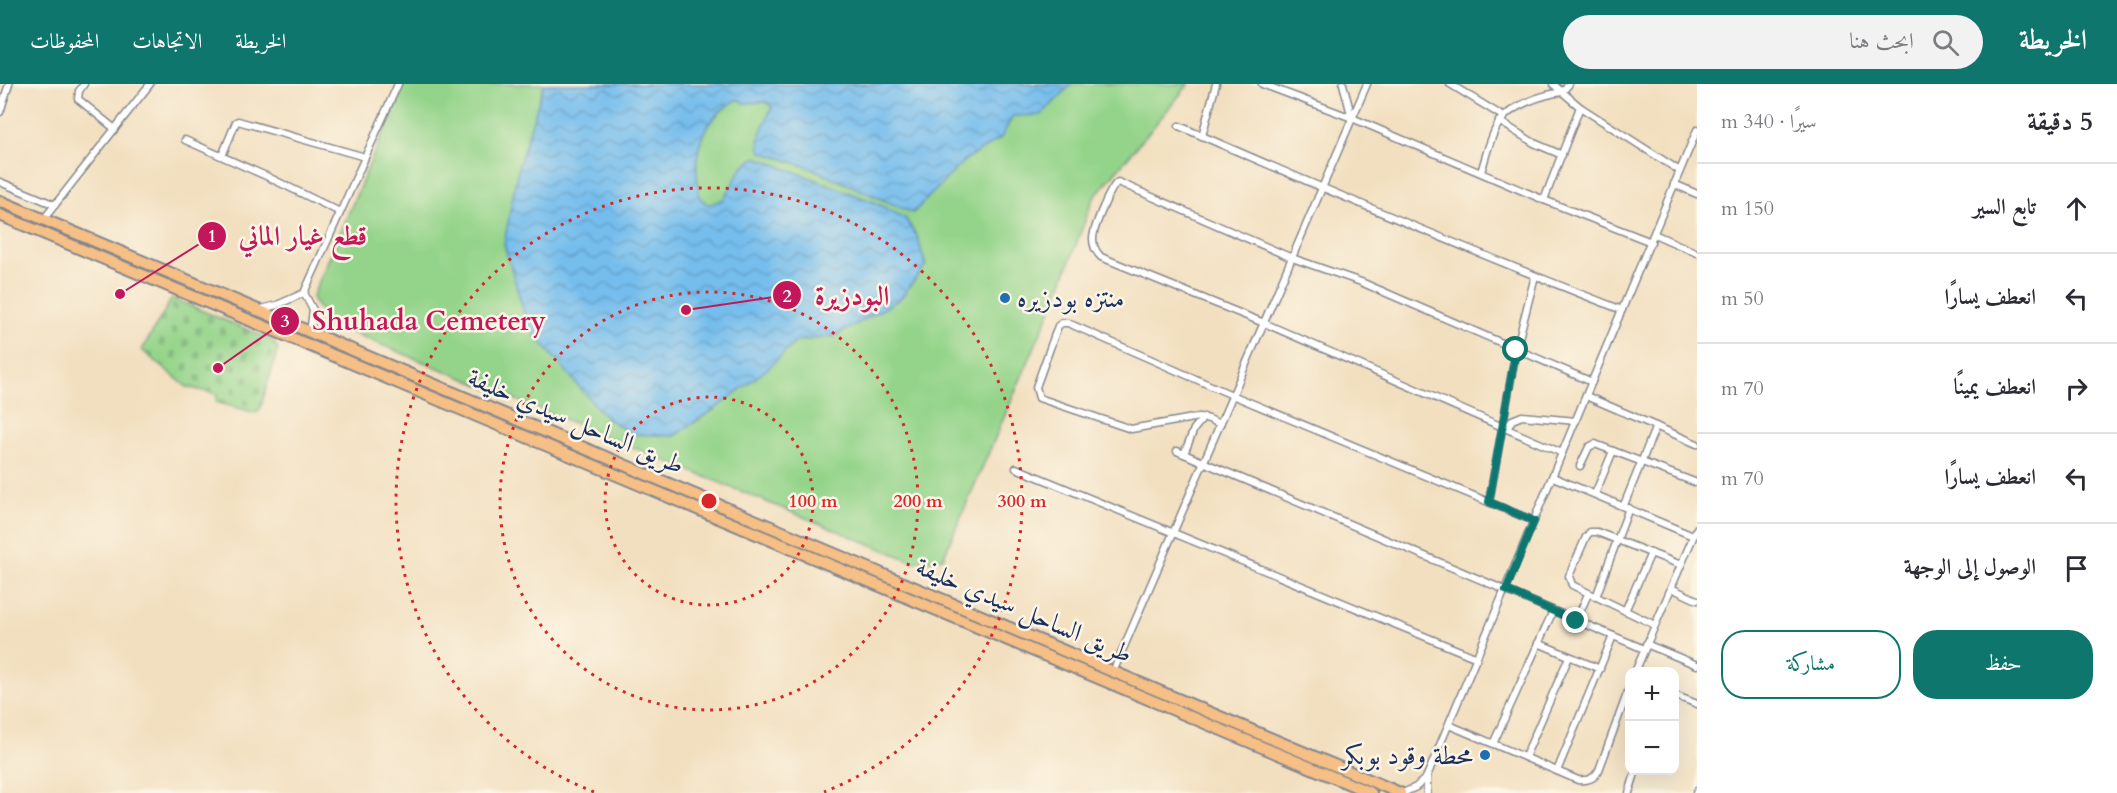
<!DOCTYPE html>
<html lang="ar">
<meta charset="utf-8">
<style>
body{margin:0;font-family:Cardo,Amiri,serif;background:#f2f2f3;color:#2b2b33;direction:rtl}
.controls{position:absolute;right:18px;bottom:18px;display:grid;overflow:hidden;border-radius:12px;box-shadow:0 6px 24px #0002}
.controls button{width:54px;height:54px;display:grid;place-items:center;padding:0;border:0;border-bottom:2px solid #e1e1e2;background:#fff;color:#2b2b33;font:30px sans-serif}
.stop{position:absolute;width:18px;height:18px;margin:-14px;border:4px solid #0f766e;border-radius:50%;background:#fff}
.stop.end{background:#0f766e;border-color:#fff;box-shadow:0 2px 6px #0008}
.list{margin:0;padding:0;list-style:none}
h2{display:flex;justify-content:space-between;align-items:center;height:78px;margin:0;padding:0 24px;font-size:26px}
h2 small{font-size:20px;font-weight:400;color:#7c7c81}
.list li{display:grid;grid-template-columns:39px 1fr auto;gap:18px;align-items:center;box-sizing:border-box;height:90px;padding:0 24px;border-top:2px solid #e1e1e2}
.list b{display:block;font-size:22px;white-space:nowrap}
.list em{font-size:20px;font-style:normal;color:#7c7c81}
.actions{display:flex;gap:12px;padding:18px 24px}
.actions a{flex:1;padding:14px 0;border:2px solid #0f766e;border-radius:24px;text-align:center;font-size:21px;color:#0f766e}
.actions .main{background:#0f766e;color:#fff}
.icon{flex:none;width:33px;height:33px;fill:none;stroke:currentColor;stroke-width:2;stroke-linecap:round;stroke-linejoin:round}
.map{position:relative;flex:none;width:1697px;height:709px;overflow:hidden;direction:ltr}
header{display:flex;align-items:center;gap:36px;box-sizing:border-box;height:84px;padding:0 30px;background:#0f766e;color:#fff}
header strong{font-size:28px}
nav{display:flex;gap:33px;margin-inline-start:auto;font-size:21px}
.search{width:420px;height:54px;background:#f2f2f3;display:flex;align-items:center;gap:15px;box-sizing:border-box;padding:0 21px;border-radius:33px;color:#7c7c81;font-size:22px}
main{display:flex}
aside{flex:1;background:#fff}
.map>svg:first-child{display:block}
.green{fill:#94d48a;stroke:#588274;stroke-width:1.5}
.cemetery{fill:url(#cemetery-stones);stroke:#588274;stroke-width:1.5}
.water{fill:url(#water-waves);stroke:#4876a6;stroke-width:1.5}
.lines{fill:none;stroke-linecap:round;stroke-linejoin:round}
.street-casing{stroke:#86878e;stroke-width:9}
.highway-casing{stroke:#86878e;stroke-width:14}
.street{stroke:#fff;stroke-width:6}
.highway{stroke:#f5bf86;stroke-width:10}
.route{stroke:#0f766e;stroke-width:8}
.ring{fill:none;stroke:#d62828;stroke-width:3;stroke-dasharray:3 6}
.poi-dot{fill:#1f6fb2;stroke:#fcf5e5;stroke-width:2}
.labels{text-anchor:middle;dominant-baseline:central;stroke-width:5;stroke-linejoin:round;paint-order:stroke}
.poi-label{font-size:26px;fill:#1b2f5e;stroke:#fcf5e5;text-anchor:start}
.street-label{font-size:26px;fill:#1b2f5e;stroke:#fcf5e5}
.centre{fill:#d62828;stroke:#fcf5e5;stroke-width:3}
.ring-label{font-size:18px;text-anchor:middle;font-weight:bold;fill:#d62828;stroke:#fcf5e5;stroke-width:5;stroke-linejoin:round;paint-order:stroke}
.leader{fill:none;stroke:#c2185b;stroke-width:2}
.callout-dot{fill:#c2185b;stroke:#fcf5e5;stroke-width:2}
.mark-label{font-size:18px;text-anchor:middle;font-weight:bold;fill:#fff}
.callout-label{font-size:27px;text-anchor:middle;font-weight:bold;fill:#c2185b;stroke:#fcf5e5;stroke-width:5;stroke-linejoin:round;paint-order:stroke}
</style>
<header>
<strong>الخريطة</strong>
<div class="search"><svg class="icon" aria-label="search" viewBox="0 0 24 24"><circle cx="10" cy="10" r="6"/><path d="M15 15l6 6"/></svg>ابحث هنا</div>
<nav><a>الخريطة</a><a>الاتجاهات</a><a>المحفوظات</a></nav>
</header>
<main>
<aside>
<h2>5 دقيقة<small>سيرًا · 340 m</small></h2>
<ul class="list">
<li><svg class="icon" aria-label="ahead" viewBox="0 0 24 24"><path d="M12 20V5M6 11l6-6 6 6"/></svg><div><b>تابع السير</b></div><em>150 m</em></li>
<li><svg class="icon" aria-label="left" viewBox="0 0 24 24"><path d="M17 20v-9H6M10 6l-5 5 5 5"/></svg><div><b>انعطف يسارًا</b></div><em>50 m</em></li>
<li><svg class="icon" aria-label="right" viewBox="0 0 24 24"><path d="M7 20v-9h11M14 6l5 5-5 5"/></svg><div><b>انعطف يمينًا</b></div><em>70 m</em></li>
<li><svg class="icon" aria-label="left" viewBox="0 0 24 24"><path d="M17 20v-9H6M10 6l-5 5 5 5"/></svg><div><b>انعطف يسارًا</b></div><em>70 m</em></li>
<li><svg class="icon" aria-label="arrive" viewBox="0 0 24 24"><path d="M6 21V4h12l-3 4 3 4H6"/></svg><div><b>الوصول إلى الوجهة</b></div></li>
</ul>
<div class="actions"><a class="main">حفظ</a><a>مشاركة</a></div>
</aside>
<div class="map">
<svg width="1697" height="709" viewBox="0 0 1697 709">
<defs>
<pattern id="cemetery-stones" width="16" height="16" patternUnits="userSpaceOnUse" patternTransform="scale(1.5)"><rect width="16" height="16" fill="#94d48a"/><path d="M2 7V4a2 2 0 0 1 4 0v3zM10 15v-3a2 2 0 0 1 4 0v3z" fill="#7fb67a"/></pattern>
<pattern id="water-waves" width="16" height="10" patternUnits="userSpaceOnUse" patternTransform="scale(1.5)"><rect width="16" height="10" fill="#75bded"/><path d="M0 5q4-4 8 0t8 0" fill="none" stroke="#5f9ac3"/></pattern>
</defs>
<rect width="100%" height="100%" fill="#fcf5e5"/>
<filter id="ink" filterUnits="userSpaceOnUse"><feTurbulence type="fractalNoise" baseFrequency=".0167" numOctaves="2"/><feDisplacementMap in="SourceGraphic" scale="12" xChannelSelector="R" yChannelSelector="G"/><feConvolveMatrix kernelMatrix="1 2 1 2 8 2 1 2 1" color-interpolation-filters="sRGB"/></filter>
<filter id="wash" filterUnits="userSpaceOnUse"><feTurbulence type="fractalNoise" baseFrequency=".008" numOctaves="4" result="noise"/><feDisplacementMap in="SourceGraphic" scale="24" xChannelSelector="R" yChannelSelector="G"/><feGaussianBlur stdDeviation="1.35" result="paint"/><feColorMatrix in="noise" values="0 0 0 0 0 0 0 0 0 0 0 0 0 0 0 0 0 1.4 0 .05"/><feComposite in="paint" operator="in"/></filter>
<g filter="url(#wash)">
<rect width="100%" height="100%" fill="#f2dfbf"/>
<polygon class="green" points="404,0 1189,0 1093,115 1058,209 943,474 914,478 328,239 312,214"/>
<polygon class="cemetery" points="172,214 272,256 278,265 260,325 255,329 216,318 217,310 187,303 142,266"/>
<path class="water" d="M 544,0 L 1072,0 L 1041,31 L 1013,32 L 1001,54 L 965,76 L 913,129 L 808,83 L 761,68 C 755,52 766,37 772,23 L 767,18 L 744,19 L 738,15 C 697,38 692,72 700,114 L 709,121 L 724,115 L 742,83 L 756,73 L 874,118 L 905,134 L 917,152 L 926,181 L 900,215 L 836,252 L 797,257 L 766,286 L 715,325 L 674,352 L 631,350 L 605,333 L 528,243 L 504,160 L 518,84 Z"/>
</g>
<g filter="url(#ink)">
<g class="lines">
<defs>
<g id="street">
<polyline points="84,0 79,7 78,15 115,45"/>
<polyline points="1262,0 1352,34 1544,116"/>
<polyline points="1343,0 1352,34"/>
<polyline points="1450,0 1504,33"/>
<polyline points="1553,0 1580,23 1680,87"/>
<polyline points="1580,23 1544,116 1651,158"/>
<polyline points="0,28 9,0"/>
<polyline points="1499,37 1534,59 1562,71"/>
<path d="M 1179,42 C 1326,106 1473,168 1622,226"/>
<polyline points="1202,52 1216,0"/>
<polyline points="185,56 266,92 340,128"/>
<polyline points="222,72 236,38 238,37 365,73"/>
<path d="M 1481,88 C 1486,73 1490,52 1499,39 C 1511,21 1542,11 1562,8 L 1569,0"/>
<polyline points="0,98 55,121"/>
<polyline points="1674,100 1697,110"/>
<polyline points="43,136 150,0"/>
<polyline points="1654,150 1697,169"/>
<polyline points="304,209 313,226 310,249"/>
<polyline points="261,225 277,221 304,209 398,0"/>
<polyline points="1586,312 1697,360"/>
<polyline points="1220,340 1209,335 1199,333 1131,345 1039,314 1036,303 1058,242 1062,239 1068,239 1232,311 1534,437"/>
<polyline points="1507,345 1512,336 1522,332 1576,337"/>
<polyline points="1177,367 1644,565"/>
<path d="M 1562,369 L 1264,239 L 1101,173 C 1096,168 1093,162 1093,155 C 1093,145 1110,103 1118,98 L 1292,174 L 1361,198 L 1592,298"/>
<polyline points="1184,370 1194,345 1204,333"/>
<polyline points="1580,382 1589,363 1595,360 1697,399"/>
<polyline points="1016,384 1477,574"/>
<polyline points="1553,393 1693,452"/>
<polyline points="1595,410 1613,367"/>
<polyline points="1489,418 1516,266 1535,192"/>
<polyline points="1624,421 1656,342"/>
<polyline points="1671,504 1697,516"/>
<polyline points="1596,513 1629,424"/>
<polyline points="1625,527 1651,469"/>
<polyline points="1576,537 1588,510"/>
<polyline points="1655,541 1572,501 1569,492 1586,453 1590,448 1597,448 1681,481"/>
<polyline points="1538,559 1600,585"/>
<polyline points="1646,560 1697,581"/>
<polyline points="1113,588 1367,0"/>
<polyline points="1635,588 1697,444"/>
<polyline points="1674,611 1697,620"/>
<path d="M 1449,641 L 1578,696 C 1588,697 1594,695 1599,686 L 1630,602"/>
<polyline points="1493,660 1553,527"/>
<polyline points="1525,673 1569,573"/>
<polyline points="1557,687 1613,552"/>
<polyline points="1403,709 1416,703 1427,693"/>
<polyline points="1427,709 1427,692 1697,46"/>
<polyline points="1629,709 1636,686"/>
<polyline points="1696,709 1697,707"/>
</g>
<g id="highway">
<polyline points="0,117 1400,709"/>
<polyline points="0,131 1371,709"/>
</g>
</defs>
<use href="#street" class="street-casing"/>
<use href="#highway" class="highway-casing"/>
<use href="#street" class="street"/>
<use href="#highway" class="highway"/>
</g>
</g>
<g class="lines" filter="url(#ink)">
<polyline class="route" points="1516,266 1489,418 1534,437 1506,506 1576,537"/>
</g>
<g class="ring">
<circle cx="709" cy="417" r="104"/>
<circle cx="709" cy="417" r="209"/>
<path d="M594 708A313 313 0 1 1 824 708"/>
</g>
<g class="poi-dot">
<circle cx="1005" cy="214" r="6"/>
<circle cx="1485" cy="671" r="6"/>
</g>
<g class="labels">
<g class="poi-label">
<text x="1017" y="214">منتزه بودزيره</text>
<text x="1473" y="671" text-anchor="end">محطة وقود بوبكر</text>
</g>
<g class="street-label">
<text transform="translate(576 337) rotate(23)">طريق الساحل سيدي خليفة</text>
<text transform="translate(1024 526) rotate(23)">طريق الساحل سيدي خليفة</text>
</g>
</g>
<circle cx="709" cy="417" r="9" class="centre"/>
<g class="ring-label">
<text x="813" y="423">100 m</text>
<text x="918" y="423">200 m</text>
<text x="1022" y="423">300 m</text>
</g>
<path class="leader" d="M120 210L212 152M686 226L787 211M218 284L285 237"/>
<g class="callout-dot">
<circle cx="120" cy="210" r="6"/>
<circle cx="686" cy="226" r="6"/>
<circle cx="218" cy="284" r="6"/>
<circle cx="212" cy="152" r="15"/>
<circle cx="787" cy="211" r="15"/>
<circle cx="285" cy="237" r="15"/>
</g>
<g class="mark-label">
<text x="212" y="158">1</text>
<text x="787" y="218">2</text>
<text x="285" y="243">3</text>
</g>
<g class="callout-label">
<text x="303" y="161">قطع غيار الماني</text>
<text x="852" y="221">البودزيرة</text>
<text x="429" y="246">Shuhada Cemetery</text>
</g>
</svg>
<div class="controls">
<button>+</button>
<button>−</button>
</div>
<div class="stop" style="left:1516px;top:266px"></div>
<div class="stop end" style="left:1576px;top:537px"></div>
</div>
</main>
